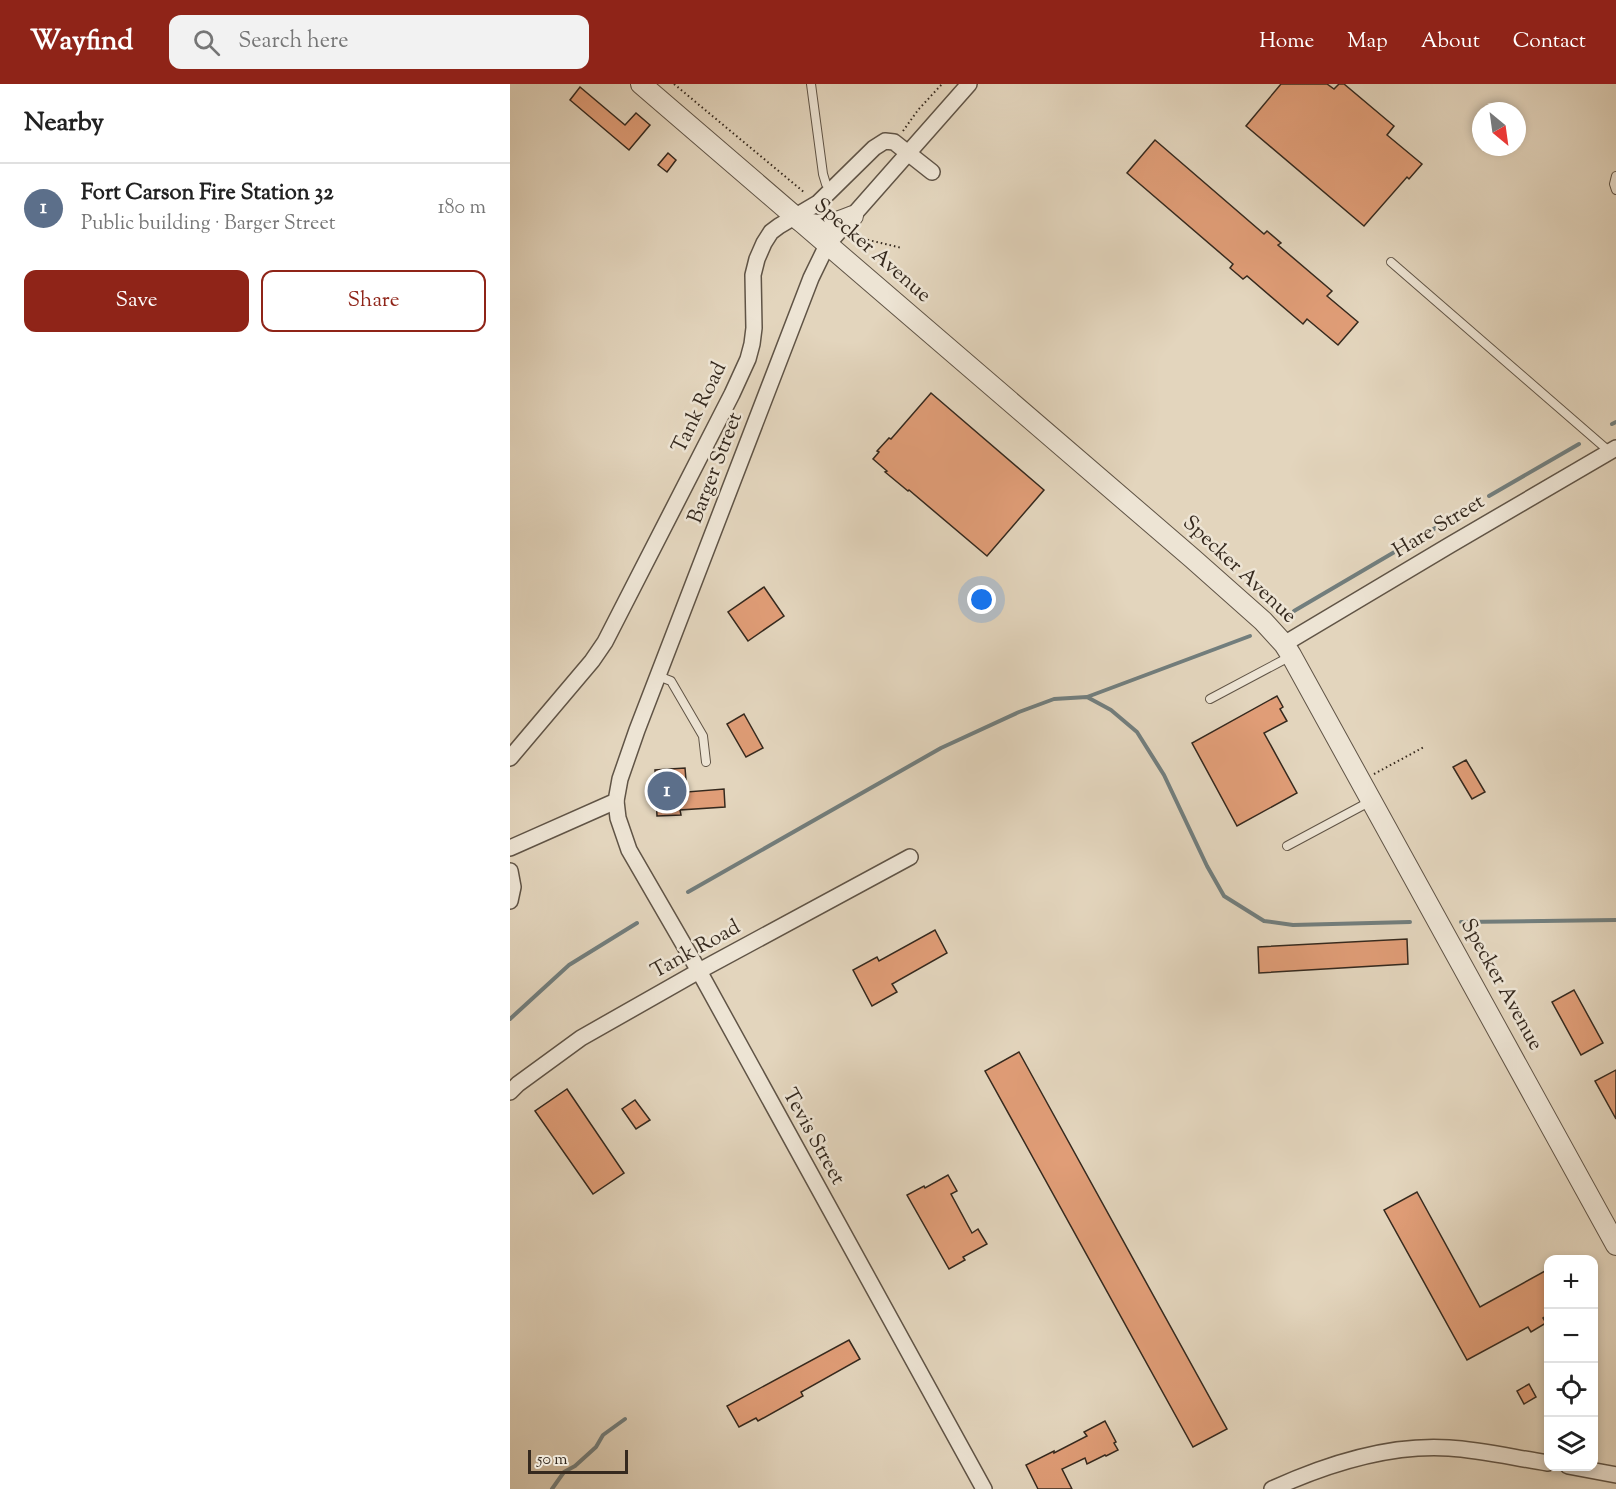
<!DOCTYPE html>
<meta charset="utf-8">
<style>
body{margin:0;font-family:"Sorts Mill Goudy",serif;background:#f2f2f2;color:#222}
.controls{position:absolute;right:18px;bottom:18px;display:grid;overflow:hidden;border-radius:12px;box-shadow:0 3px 9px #0003}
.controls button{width:54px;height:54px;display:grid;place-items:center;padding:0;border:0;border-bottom:2px solid #e0e0e0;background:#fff;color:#222;font:30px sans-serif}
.compass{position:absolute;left:962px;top:18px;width:54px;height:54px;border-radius:50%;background:#fff;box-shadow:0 3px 9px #0003;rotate:151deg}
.scale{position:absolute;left:18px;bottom:15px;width:100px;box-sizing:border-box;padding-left:6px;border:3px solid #35291e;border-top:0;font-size:16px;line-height:21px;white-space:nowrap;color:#35291e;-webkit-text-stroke:4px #ede4d4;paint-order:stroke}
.you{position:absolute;left:472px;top:516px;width:21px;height:21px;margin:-15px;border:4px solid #fff;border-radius:50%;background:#1a73e8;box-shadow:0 0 0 9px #1a73e833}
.badge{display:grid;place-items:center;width:39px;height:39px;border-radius:50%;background:#8f2418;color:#fff;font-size:20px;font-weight:700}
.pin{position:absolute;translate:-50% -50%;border:3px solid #fff;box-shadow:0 2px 6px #0006}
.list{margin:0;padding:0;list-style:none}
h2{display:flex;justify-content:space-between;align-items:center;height:78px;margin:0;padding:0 24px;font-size:26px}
h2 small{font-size:20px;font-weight:400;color:#767676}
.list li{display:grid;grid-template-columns:39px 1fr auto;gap:18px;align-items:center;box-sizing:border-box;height:90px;padding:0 24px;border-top:2px solid #e0e0e0}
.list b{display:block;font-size:22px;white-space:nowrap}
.list p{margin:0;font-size:20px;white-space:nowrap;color:#767676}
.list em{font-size:20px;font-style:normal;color:#767676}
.actions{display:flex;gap:12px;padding:18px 24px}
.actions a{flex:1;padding:14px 0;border:2px solid #8f2418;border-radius:12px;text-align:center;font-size:21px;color:#8f2418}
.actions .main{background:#8f2418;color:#fff}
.icon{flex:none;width:33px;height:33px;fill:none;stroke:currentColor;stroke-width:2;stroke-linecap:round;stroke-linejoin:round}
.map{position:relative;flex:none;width:1106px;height:1405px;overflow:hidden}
header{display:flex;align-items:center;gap:36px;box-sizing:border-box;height:84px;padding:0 30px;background:#8f2418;color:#fff}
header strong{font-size:28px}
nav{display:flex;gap:33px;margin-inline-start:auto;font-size:21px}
.search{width:420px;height:54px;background:#f2f2f2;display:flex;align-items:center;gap:15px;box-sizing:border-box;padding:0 21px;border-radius:12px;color:#767676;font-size:22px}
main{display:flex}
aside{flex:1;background:#fff}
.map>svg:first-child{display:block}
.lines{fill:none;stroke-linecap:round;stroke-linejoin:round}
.stream{stroke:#727e7d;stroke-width:4}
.building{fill:#e09d77;stroke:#35291e;stroke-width:1.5}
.service-casing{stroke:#605446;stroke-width:10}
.minor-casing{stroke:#605446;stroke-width:18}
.tertiary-casing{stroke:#605446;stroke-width:22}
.path{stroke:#35291e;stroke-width:2;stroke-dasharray:1.5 3;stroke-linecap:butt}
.service{stroke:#ede4d4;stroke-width:8}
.minor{stroke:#ede4d4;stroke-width:15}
.tertiary{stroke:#ede4d4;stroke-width:20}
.labels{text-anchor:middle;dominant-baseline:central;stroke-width:5;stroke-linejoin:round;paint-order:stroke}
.street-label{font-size:21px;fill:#35291e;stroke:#ede4d4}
</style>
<header>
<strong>Wayfind</strong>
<div class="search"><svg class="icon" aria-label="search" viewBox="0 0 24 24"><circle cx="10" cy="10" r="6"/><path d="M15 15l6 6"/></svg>Search here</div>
<nav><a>Home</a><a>Map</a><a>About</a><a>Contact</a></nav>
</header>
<main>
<aside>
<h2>Nearby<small></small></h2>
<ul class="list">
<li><span class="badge" style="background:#5c6f8a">1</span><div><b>Fort Carson Fire Station 32</b><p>Public building · Barger Street</p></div><em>180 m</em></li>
</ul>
<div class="actions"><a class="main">Save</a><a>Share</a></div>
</aside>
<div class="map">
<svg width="1106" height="1405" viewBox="0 0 1106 1405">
<rect width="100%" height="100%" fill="#e3d5bd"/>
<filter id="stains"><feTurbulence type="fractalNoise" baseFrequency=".00333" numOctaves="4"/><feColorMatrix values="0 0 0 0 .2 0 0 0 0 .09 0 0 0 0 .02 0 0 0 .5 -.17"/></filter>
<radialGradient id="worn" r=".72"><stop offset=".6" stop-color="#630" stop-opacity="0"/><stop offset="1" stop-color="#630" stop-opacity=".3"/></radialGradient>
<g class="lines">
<g class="stream">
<polyline points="1102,340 1106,338"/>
<polyline points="979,412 1069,360"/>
<polyline points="784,527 939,436"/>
<polyline points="577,613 740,552"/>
<polyline points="178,808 431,664 509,628 544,615 577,613 601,626 627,648 654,691 697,782 714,812 754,837 783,841 900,838"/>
<polyline points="951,838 1106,836"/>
<polyline points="0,935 59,881 127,839"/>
<polyline points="42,1405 54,1388 65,1382 86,1363 93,1351 115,1335"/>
</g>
</g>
<g class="building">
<polygon points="771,0 817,0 824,5 829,0 834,0 884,42 877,51 912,80 899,95 897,93 854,142 736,42"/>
<polygon points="70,3 115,41 126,29 140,41 119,66 60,16"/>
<polygon points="645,56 754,150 757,147 771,159 768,161 822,207 817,212 848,238 828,261 797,235 793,240 737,192 733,195 720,184 723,180 617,89"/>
<polygon points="158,69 166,76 157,88 148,81"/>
<polygon points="421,309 534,406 477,472 399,406 398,407 375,388 377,387 363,375 369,368 367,367 379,354 381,355"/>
<polygon points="254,503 274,532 238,557 218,528"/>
<polygon points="767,612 773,623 770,625 777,637 754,649 787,709 727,742 682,659"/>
<polygon points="234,630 253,664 236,673 217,640"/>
<polygon points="956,676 975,708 962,715 943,683"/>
<polygon points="175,684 177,708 214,705 215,723 170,726 171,731 147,732 145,686"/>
<polygon points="425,846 437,869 382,900 387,908 362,922 343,886 367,873 369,877"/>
<polygon points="897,855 898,880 749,889 748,863"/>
<polygon points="1064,906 1093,959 1071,971 1042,918"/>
<polygon points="509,968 717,1345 683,1363 475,987"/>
<polygon points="1106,986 1106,1035 1085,997"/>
<polygon points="57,1005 114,1089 83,1110 25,1027"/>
<polygon points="125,1016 140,1036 126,1045 112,1025"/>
<polygon points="438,1091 447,1107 441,1110 462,1149 468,1145 477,1160 453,1173 455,1176 439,1185 397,1111 414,1102 415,1104"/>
<polygon points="907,1108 970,1223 1035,1187 1038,1193 1038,1231 1033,1234 1036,1239 1021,1248 1018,1243 957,1276 874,1126"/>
<polygon points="339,1256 350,1275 291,1308 293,1312 248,1337 246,1334 229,1343 217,1322"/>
<polygon points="1019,1300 1026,1313 1014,1320 1007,1307"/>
<polygon points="595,1337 606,1358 604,1359 608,1366 596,1372 595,1371 577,1380 575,1374 552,1385 562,1405 528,1405 516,1381 544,1367 544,1369 577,1352 574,1348"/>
</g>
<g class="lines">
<defs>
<g id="service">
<polyline points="301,0 313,90 316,100 322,107"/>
<polyline points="1106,92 1104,100 1106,106"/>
<polyline points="881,178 1100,368"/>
<polyline points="148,592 161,597 193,652 196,678"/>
<polyline points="700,615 781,572"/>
<polyline points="777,762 861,717"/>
</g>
<g id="minor">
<polyline points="774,560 940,461 1106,364"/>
<polyline points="0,674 82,577 95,558 222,310 238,275 242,260 244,244 243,191 247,175 254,159 261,148 269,142 308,119 364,64 375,57 384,58 422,88"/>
<polyline points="106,717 108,734 119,766 189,887 474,1405"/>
<polyline points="0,764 106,717 110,695 127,646 301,194 317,161 459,0"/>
<polyline points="0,787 3,803 0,817"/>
<polyline points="0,1008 8,1000 71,954 189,887 400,773"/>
<polyline points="1058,1382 1106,1391"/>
<path d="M 762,1405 C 817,1380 878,1360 939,1364 C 972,1366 1005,1374 1038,1379"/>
</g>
<g id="tertiary">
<polyline points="131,0 682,474 753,537 774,560 781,571 1106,1161"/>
<path d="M 290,137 C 312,145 323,140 343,132"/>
</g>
</defs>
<use href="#service" class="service-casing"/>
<use href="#minor" class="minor-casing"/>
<use href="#tertiary" class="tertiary-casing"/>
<g class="path">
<polyline points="164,0 295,109"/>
<polyline points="393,47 408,26 432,0"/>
<polyline points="346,150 350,154 392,164"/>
<polyline points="864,690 914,663"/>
</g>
<use href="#service" class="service"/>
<use href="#minor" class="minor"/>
<use href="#tertiary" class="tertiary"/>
</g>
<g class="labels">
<g class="street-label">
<text transform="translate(362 167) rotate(41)">Specker Avenue</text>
<text transform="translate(190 324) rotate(-64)">Tank Road</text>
<text transform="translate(206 384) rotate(-69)">Barger Street</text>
<text transform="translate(929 443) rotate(-31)">Hare Street</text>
<text transform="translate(729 486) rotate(43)">Specker Avenue</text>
<text transform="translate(186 866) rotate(-29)">Tank Road</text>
<text transform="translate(991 901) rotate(61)">Specker Avenue</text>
<text transform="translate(303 1053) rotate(61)">Tevis Street</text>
</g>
</g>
<rect width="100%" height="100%" filter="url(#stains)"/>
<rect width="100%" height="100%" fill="url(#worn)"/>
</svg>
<div class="controls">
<button>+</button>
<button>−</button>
<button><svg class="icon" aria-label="locate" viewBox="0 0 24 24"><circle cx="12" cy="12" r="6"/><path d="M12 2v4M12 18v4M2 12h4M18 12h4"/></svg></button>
<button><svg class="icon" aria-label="layers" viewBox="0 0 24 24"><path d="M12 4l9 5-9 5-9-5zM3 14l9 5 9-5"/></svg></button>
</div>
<svg class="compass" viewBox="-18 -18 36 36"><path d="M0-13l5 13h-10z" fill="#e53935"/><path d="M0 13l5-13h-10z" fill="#767676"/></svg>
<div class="scale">50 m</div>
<div class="you"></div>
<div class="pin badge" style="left:157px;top:707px;background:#5c6f8a">1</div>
</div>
</main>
